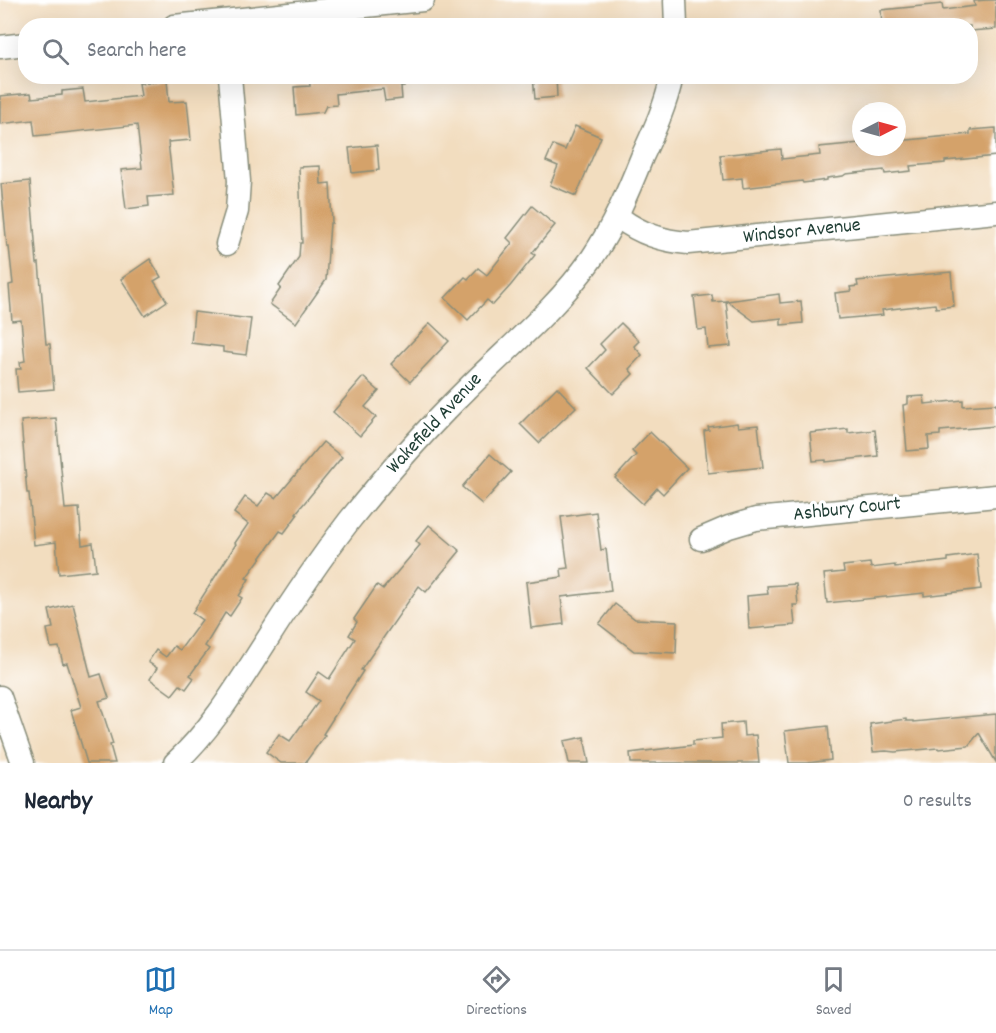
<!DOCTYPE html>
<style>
body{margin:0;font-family:Dekko,sans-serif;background:#f6f6f7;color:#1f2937}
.compass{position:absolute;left:852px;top:102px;width:54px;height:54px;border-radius:50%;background:#fff;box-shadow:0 6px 24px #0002;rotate:84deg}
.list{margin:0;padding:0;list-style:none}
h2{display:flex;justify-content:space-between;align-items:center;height:78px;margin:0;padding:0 24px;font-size:26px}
h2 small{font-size:20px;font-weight:400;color:#747a83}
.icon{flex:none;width:33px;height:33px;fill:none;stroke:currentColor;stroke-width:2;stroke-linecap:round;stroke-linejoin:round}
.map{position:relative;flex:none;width:996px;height:763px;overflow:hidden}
.search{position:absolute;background:#fff;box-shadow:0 6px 24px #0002;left:18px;right:18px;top:18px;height:66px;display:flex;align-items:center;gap:15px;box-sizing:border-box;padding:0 21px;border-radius:24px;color:#747a83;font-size:22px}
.sheet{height:186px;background:#fff}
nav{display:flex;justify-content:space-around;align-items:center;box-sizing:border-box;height:84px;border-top:2px solid #e0e1e3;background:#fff;font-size:16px;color:#747a83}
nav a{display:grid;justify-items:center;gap:3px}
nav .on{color:#1f6fb2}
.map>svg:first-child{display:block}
.building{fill:#d4a26a}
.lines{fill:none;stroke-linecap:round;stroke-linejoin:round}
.street-casing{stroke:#888d7a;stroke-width:25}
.street{stroke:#fff;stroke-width:22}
.labels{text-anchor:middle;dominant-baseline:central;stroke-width:6;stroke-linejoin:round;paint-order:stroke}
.street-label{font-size:20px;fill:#1f3d34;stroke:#fff}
</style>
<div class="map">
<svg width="996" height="763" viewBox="0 0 996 763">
<rect width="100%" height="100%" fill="#fff"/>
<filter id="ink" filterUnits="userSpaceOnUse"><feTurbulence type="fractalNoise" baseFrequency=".0167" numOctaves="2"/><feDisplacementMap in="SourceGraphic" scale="12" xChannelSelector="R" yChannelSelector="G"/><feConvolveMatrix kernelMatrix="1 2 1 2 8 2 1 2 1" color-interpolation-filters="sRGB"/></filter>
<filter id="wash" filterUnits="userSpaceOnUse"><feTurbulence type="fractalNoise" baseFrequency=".008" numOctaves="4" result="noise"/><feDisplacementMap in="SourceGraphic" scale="24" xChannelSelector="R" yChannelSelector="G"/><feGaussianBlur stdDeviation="1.35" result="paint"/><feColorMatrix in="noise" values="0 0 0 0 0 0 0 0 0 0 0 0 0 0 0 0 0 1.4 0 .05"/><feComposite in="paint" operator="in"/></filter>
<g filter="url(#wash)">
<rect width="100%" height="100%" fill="#f2ddbf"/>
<g id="blocks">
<g class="building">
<polygon points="986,0 996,0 996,29 970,31 970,26 882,26 881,10 942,4 943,10 975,6 974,1"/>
<polygon points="309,76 404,76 405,87 401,87 402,99 385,101 383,89 336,94 337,105 326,106 323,112 296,115 294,87 310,86"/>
<polygon points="533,76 556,76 557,97 535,99"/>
<polygon points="167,80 169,102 187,101 191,140 168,142 174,195 148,197 149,206 126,209 121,170 142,168 137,125 35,136 33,120 0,124 0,96 31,93 32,98 62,95 62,91 83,89 85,102 141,96 139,83"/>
<polygon points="575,126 601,137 576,196 550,185 558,166 546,161 553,145 565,150"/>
<polygon points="996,128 996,156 945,161 945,163 910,166 911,171 885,174 884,170 846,174 843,176 827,178 827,180 803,183 802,181 743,188 742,178 723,180 720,155 781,149 782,159 820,155 819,147 860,143 860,147 897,147 897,141 970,134 970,130"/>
<polygon points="377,145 379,170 352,173 349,148"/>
<polygon points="320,166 321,184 330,183 332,223 330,223 326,280 296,323 270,304 281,288 279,286 299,257 300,243 302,243 299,167"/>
<polygon points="30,181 37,264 39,263 46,344 50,344 54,389 18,392 16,369 21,369 20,362 25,361 21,320 12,321 9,285 13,284 9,247 7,247 1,184"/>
<polygon points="532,206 555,225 532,253 535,255 511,285 493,305 487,300 468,320 445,298 465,277 468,279 478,268 487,275 512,243 507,238"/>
<polygon points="150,259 161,277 154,281 167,301 145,316 121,279"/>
<polygon points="951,272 954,306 936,308 935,304 882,310 883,315 838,319 835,293 851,291 850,287 858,286 857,281"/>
<polygon points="779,294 780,303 801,301 803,323 781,325 781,318 754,321 727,301"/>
<polygon points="712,295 713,302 726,301 731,346 708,348 706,329 698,330 694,297"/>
<polygon points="194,312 251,319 246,355 223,352 223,347 191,343"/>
<polygon points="430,323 449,341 410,382 391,364"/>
<polygon points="621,323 639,341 634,346 642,355 629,369 633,374 613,394 588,368 605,350 600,344"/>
<polygon points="363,377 379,391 365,407 376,417 360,436 333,412"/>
<polygon points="557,387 576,407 539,443 520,424"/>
<polygon points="924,396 925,404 963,400 963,406 996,404 996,426 940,431 940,435 928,436 929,449 907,451 903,405 908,404 908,397"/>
<polygon points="56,418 65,509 79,508 82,545 93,543 96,570 59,574 56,542 34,545 29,493 27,493 21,421"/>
<polygon points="737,423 738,427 758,425 763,467 708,473 704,431 709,430 708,427"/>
<polygon points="848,429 848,433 875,430 878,456 826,462 826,460 813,461 810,433"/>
<polygon points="650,432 687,468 663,494 657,488 643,504 615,478 636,455 632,451"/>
<polygon points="323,442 342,457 296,513 298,514 284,533 280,531 246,578 249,579 239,596 242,598 230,616 225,613 205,646 209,649 190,675 194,678 186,689 180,685 172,695 150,679 157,668 148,662 156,650 166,657 174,646 180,650 202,620 192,613 236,544 235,543 248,524 234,513 245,497 258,506 268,493 276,498"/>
<polygon points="490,454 511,472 482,504 462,487"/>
<polygon points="596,512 601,550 606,549 611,591 561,597 564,624 531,628 526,582 562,577 561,569 568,568 561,517"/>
<polygon points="429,525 460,551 426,592 419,586 361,670 363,671 323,734 325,735 305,763 281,763 266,752 279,734 290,741 319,701 306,692 319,672 329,679 355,639 349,635 357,622 354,619 377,585 383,589 420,545 416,541"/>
<polygon points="977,554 981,589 924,596 924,593 827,603 824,574 844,572 843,566 870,563 871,568 895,565 895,567 948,561 948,558"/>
<polygon points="796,584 798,605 793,605 795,625 749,629 747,596 768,594 767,586"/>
<polygon points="73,604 91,677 101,674 109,698 99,701 113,744 110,745 115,763 87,763 71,710 81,707 67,663 63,664 59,647 51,648 47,629 53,628 49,610"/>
<polygon points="615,604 635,619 677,621 676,653 634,651 599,624"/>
<polygon points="996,714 996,762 979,733 968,746 939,749 938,748 895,752 886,751 873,752 870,724 906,719 906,721 913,721 913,722"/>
<polygon points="743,722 744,736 756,735 759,763 631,763 630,753 693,745 693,741 722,738 721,724"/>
<polygon points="828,726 831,760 807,763 789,763 785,731"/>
<polygon points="584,737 589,763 569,763 564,741"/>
</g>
</g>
</g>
<g filter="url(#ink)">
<use href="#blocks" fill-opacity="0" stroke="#888d7a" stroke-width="1.5"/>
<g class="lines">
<defs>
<g id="street">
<polyline points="675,0 676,26"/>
<polyline points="174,26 423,0"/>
<polyline points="0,47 26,44"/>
<path d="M 619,212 L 621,219 C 641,234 663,241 688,243 L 996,212"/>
<polyline points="227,244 237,211 239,181 230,76"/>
<polyline points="701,539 729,527 756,519 996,496"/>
<polyline points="0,697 23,763"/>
<path d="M 175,763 C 213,728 239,683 267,640 C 293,599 320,559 349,521 C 386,475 425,430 467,389 C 509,347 557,308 592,258 C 613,227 628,192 642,157 C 654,131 666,105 672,76"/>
</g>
</defs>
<use href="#street" class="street-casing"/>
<use href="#street" class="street"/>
</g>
</g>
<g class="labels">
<g class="street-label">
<text transform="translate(802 232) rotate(-6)">Windsor Avenue</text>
<text transform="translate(435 424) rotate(-47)">Wakefield Avenue</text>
<text transform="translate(847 510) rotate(-6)">Ashbury Court</text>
</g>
</g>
</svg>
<svg class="compass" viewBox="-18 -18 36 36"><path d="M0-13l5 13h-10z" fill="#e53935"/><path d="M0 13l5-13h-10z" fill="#747a83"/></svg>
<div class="search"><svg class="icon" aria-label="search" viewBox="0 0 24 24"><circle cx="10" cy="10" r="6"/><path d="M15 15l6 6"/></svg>Search here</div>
</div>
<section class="sheet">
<h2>Nearby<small>0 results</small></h2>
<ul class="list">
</ul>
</section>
<nav>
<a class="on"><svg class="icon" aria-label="map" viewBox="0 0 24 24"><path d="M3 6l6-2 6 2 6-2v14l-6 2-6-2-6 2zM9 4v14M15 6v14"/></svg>Map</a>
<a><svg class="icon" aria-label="directions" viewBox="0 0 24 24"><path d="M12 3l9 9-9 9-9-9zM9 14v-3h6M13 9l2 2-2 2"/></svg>Directions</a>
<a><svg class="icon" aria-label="saved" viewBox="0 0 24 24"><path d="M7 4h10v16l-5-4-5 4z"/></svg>Saved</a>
</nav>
